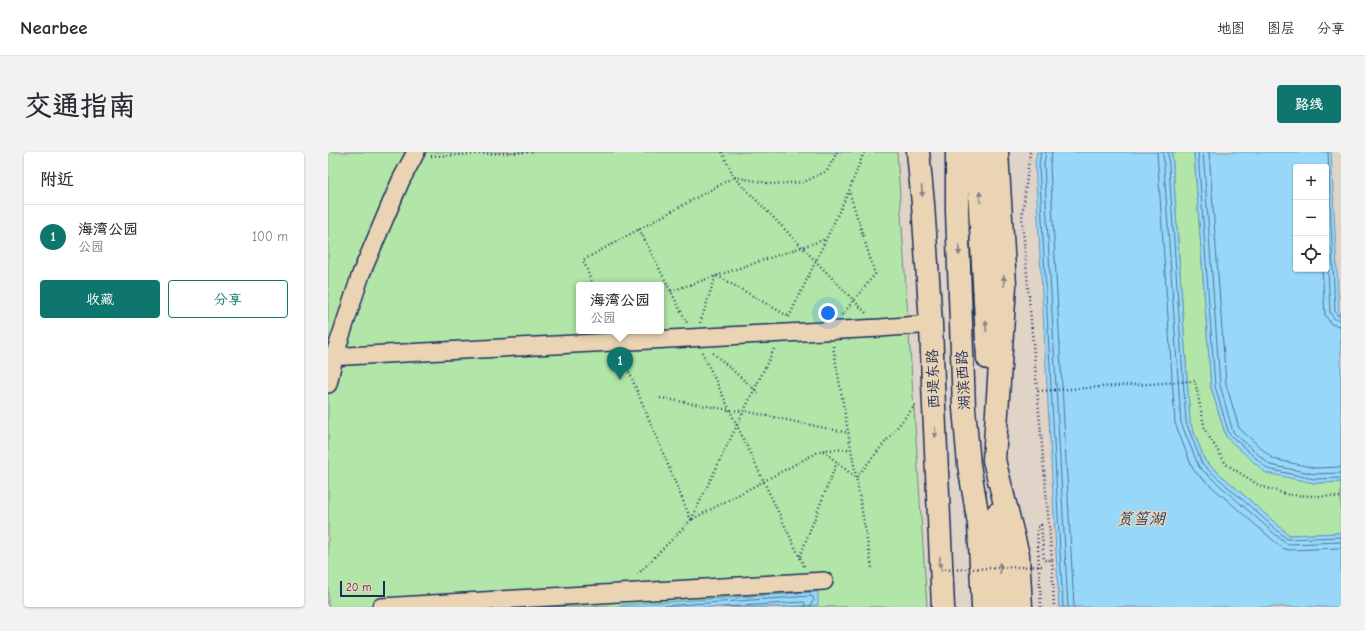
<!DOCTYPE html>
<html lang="zh">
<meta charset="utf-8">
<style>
body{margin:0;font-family:"Comic Neue","LXGW WenKai TC",sans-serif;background:#f2f2f3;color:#2b2b33}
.controls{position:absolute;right:12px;top:12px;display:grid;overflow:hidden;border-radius:4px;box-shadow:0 1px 3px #0004}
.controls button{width:36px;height:36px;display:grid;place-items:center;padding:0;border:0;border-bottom:1px solid #e1e1e2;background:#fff;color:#2b2b33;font:20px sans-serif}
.scale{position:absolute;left:12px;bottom:10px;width:45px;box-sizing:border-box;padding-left:4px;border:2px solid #1b2f5e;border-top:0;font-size:11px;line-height:14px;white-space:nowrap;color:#1b2f5e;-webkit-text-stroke:3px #ead4b3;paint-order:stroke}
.you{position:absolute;left:500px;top:161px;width:14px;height:14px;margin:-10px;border:3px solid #fff;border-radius:50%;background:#1a73e8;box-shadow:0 0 0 6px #1a73e833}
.badge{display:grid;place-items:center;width:26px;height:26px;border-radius:50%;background:#0f766e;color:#fff;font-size:13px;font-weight:700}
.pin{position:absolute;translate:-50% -33px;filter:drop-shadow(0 1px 2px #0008)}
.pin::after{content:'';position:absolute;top:21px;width:14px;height:12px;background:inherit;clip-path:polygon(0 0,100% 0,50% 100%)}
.popup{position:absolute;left:248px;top:130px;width:88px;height:52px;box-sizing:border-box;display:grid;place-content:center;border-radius:4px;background:#fff;filter:drop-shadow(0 1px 3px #0005);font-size:13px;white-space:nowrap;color:#7c7c81}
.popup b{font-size:15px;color:#2b2b33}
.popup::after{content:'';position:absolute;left:50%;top:100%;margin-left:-8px;border:8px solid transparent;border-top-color:#fff}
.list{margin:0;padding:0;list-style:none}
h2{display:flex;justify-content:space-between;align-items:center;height:52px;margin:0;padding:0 16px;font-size:17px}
h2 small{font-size:13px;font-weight:400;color:#7c7c81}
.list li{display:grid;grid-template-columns:26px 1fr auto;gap:12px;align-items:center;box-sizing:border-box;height:64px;padding:0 16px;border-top:1px solid #e1e1e2}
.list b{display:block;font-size:15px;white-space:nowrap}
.list p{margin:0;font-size:13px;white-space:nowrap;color:#7c7c81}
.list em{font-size:13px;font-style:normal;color:#7c7c81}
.actions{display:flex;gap:8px;padding:12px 16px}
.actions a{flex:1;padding:9px 0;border:1px solid #0f766e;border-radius:4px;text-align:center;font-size:14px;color:#0f766e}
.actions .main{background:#0f766e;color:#fff}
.icon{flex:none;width:22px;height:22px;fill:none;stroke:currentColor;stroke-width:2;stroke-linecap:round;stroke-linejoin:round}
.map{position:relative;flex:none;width:1013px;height:455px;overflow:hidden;border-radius:4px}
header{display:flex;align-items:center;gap:24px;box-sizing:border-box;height:56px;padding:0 20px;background:#fff;border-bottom:1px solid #e1e1e2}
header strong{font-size:19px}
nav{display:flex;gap:22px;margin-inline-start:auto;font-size:14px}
.intro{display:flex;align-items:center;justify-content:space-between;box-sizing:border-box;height:96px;padding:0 24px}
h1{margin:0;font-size:28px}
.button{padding:10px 18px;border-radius:4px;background:#0f766e;color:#fff;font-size:14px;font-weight:700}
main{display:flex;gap:24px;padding:0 24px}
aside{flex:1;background:#fff;border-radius:4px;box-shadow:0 1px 3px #0004}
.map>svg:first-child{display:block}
.green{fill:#b2e6a8;stroke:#668a83;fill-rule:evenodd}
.water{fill:#97d8f9;stroke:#6594bb;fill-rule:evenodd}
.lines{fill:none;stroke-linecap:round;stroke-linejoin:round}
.shore{stroke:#4d739c;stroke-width:1}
.minor-casing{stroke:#1b2f5e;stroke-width:20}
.major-casing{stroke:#1b2f5e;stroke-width:25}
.path{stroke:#1b2f5e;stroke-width:2.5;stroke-dasharray:1 3;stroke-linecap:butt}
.minor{stroke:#ead4b3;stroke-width:17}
.major{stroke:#ead4b3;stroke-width:22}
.path-bridge{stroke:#1b2f5e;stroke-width:2.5;stroke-dasharray:1 3;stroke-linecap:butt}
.oneway{fill:#828288}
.labels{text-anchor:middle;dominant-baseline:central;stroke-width:3;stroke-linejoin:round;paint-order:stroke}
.street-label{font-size:15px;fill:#1b2f5e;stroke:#ead4b3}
.water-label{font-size:16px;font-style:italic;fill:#27406e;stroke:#ead4b3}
</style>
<header>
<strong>Nearbee</strong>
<nav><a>地图</a><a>图层</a><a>分享</a></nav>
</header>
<div class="intro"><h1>交通指南</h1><a class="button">路线</a></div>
<main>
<aside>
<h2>附近<small></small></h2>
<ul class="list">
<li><span class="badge">1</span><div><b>海湾公园</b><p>公园</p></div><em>100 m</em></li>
</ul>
<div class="actions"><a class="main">收藏</a><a>分享</a></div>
</aside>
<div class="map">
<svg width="1013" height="455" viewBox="0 0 1013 455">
<rect width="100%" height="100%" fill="#e0d3c8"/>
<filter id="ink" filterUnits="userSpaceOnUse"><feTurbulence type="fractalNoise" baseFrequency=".025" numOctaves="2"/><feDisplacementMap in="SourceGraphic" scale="8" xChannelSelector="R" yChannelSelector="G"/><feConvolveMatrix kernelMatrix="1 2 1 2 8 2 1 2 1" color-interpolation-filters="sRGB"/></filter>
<g filter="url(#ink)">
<g class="green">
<path d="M 0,0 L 569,0 L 599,455 L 0,455 ZM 251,133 L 333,133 L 333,179 L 251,179 Z"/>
<polygon points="844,0 866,0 883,235 898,285 986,331 1013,330 1013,381 961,383 877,309 862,270"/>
</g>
<g class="water">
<polygon points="709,0 844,0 862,270 877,309 961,383 1013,381 1013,455 731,455 707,11"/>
<path d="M 866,0 L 1003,0 L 1013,200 L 1013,330 L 986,331 L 938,321 L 898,285 L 883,235 ZM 968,15 L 998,15 L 998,117 L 968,117 Z"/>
<polygon points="490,440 490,453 453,455 293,455 293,453"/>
</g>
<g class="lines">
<g class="shore">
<polyline points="713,0 711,12 735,455"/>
<polyline points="718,0 716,12 740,455"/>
<polyline points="724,0 722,13 746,455"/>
<polyline points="829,0 847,271 864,315 867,320 954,396 961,398 1013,396"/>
<polyline points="835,0 853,271 871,315 957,391 962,392 1013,390"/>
<polyline points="840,0 858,270 874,312 959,387 1013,385"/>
<polyline points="870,0 887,234 901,282 940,317 986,327 1013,326"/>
<polyline points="875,0 892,233 905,280 942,313 987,322 1013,321"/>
<polyline points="881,0 898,232 911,276 945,307 987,316 1013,315"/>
<polyline points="1000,0 1007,159 1009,163 1013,163"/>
<polyline points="998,75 1002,160 1006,167 1013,168"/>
<polyline points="994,117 997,163 1003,172 1013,174"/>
<polyline points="318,455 484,444 486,448 483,452 482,455"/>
<polyline points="395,455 476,450 477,451 477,455"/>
</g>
<defs>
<g id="minor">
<polyline points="0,205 552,176 603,172"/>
<polyline points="0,232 6,205 33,122 73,28 88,0"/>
<polyline points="53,455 496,429"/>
</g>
<g id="major">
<polyline points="590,0 595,52 603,172 605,231 615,455"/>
<polyline points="629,0 629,59 636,256 641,313 651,372 655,455"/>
<polyline points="649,0 660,206"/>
<polyline points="669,0 677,133 666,308 690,403 693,455"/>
<polyline points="669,362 675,455"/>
</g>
</defs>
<use href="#minor" class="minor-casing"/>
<use href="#major" class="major-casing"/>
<g class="path">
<polyline points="394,0 406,25 538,161"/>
<polyline points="702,0 694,66 724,408 716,408 713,373 709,376 713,455"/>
<polyline points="103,4 204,0"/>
<polyline points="311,77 359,171"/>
<polyline points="265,133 255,108 406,25 445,32 476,30 499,19 509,0"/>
<polyline points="343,139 498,87"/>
<polyline points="514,163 547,122 521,39"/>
<polyline points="461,165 521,39 536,0"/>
<polyline points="372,171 388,123 460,164"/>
<polyline points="505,194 544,416"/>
<polyline points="446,197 363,368 494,298 528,326 588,252"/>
<polyline points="374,200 476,414"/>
<polyline points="385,201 433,243"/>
<polyline points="295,205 363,368 308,424"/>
<polyline points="710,239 867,229 877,278 898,312 932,334 961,343 1013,345"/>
<polyline points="332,246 402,258 416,259 521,281"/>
<polyline points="495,298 523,297"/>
<polyline points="472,404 509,310"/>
<polyline points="724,408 726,455"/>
</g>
<use href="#minor" class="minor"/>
<use href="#major" class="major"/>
<polyline class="path-bridge" points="613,418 716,414"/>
</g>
<defs><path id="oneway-solid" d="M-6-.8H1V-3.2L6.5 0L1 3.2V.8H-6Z"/></defs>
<g class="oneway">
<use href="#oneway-solid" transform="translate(594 39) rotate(85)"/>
<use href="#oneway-solid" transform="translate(652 45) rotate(-93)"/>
<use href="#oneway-solid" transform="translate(631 98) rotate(88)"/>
<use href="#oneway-solid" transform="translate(676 129) rotate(-92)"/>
<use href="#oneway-solid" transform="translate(658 174) rotate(-93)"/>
<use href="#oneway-solid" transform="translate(607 280) rotate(88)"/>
<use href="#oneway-solid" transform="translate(612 410) rotate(88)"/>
<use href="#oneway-solid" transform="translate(672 416) rotate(-93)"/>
</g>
</g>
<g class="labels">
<g class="street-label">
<text transform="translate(605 227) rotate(-92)">西堤东路</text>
<text transform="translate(635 228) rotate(-93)">湖滨西路</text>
</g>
<g class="water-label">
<text x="813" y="367">筼筜湖</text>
</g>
</g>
</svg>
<div class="controls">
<button>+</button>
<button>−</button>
<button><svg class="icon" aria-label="locate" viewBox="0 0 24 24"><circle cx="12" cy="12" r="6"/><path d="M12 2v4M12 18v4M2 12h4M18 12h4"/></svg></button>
</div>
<div class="scale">20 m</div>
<div class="you"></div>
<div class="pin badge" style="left:292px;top:228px">1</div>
<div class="popup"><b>海湾公园</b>公园</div>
</div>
</main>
